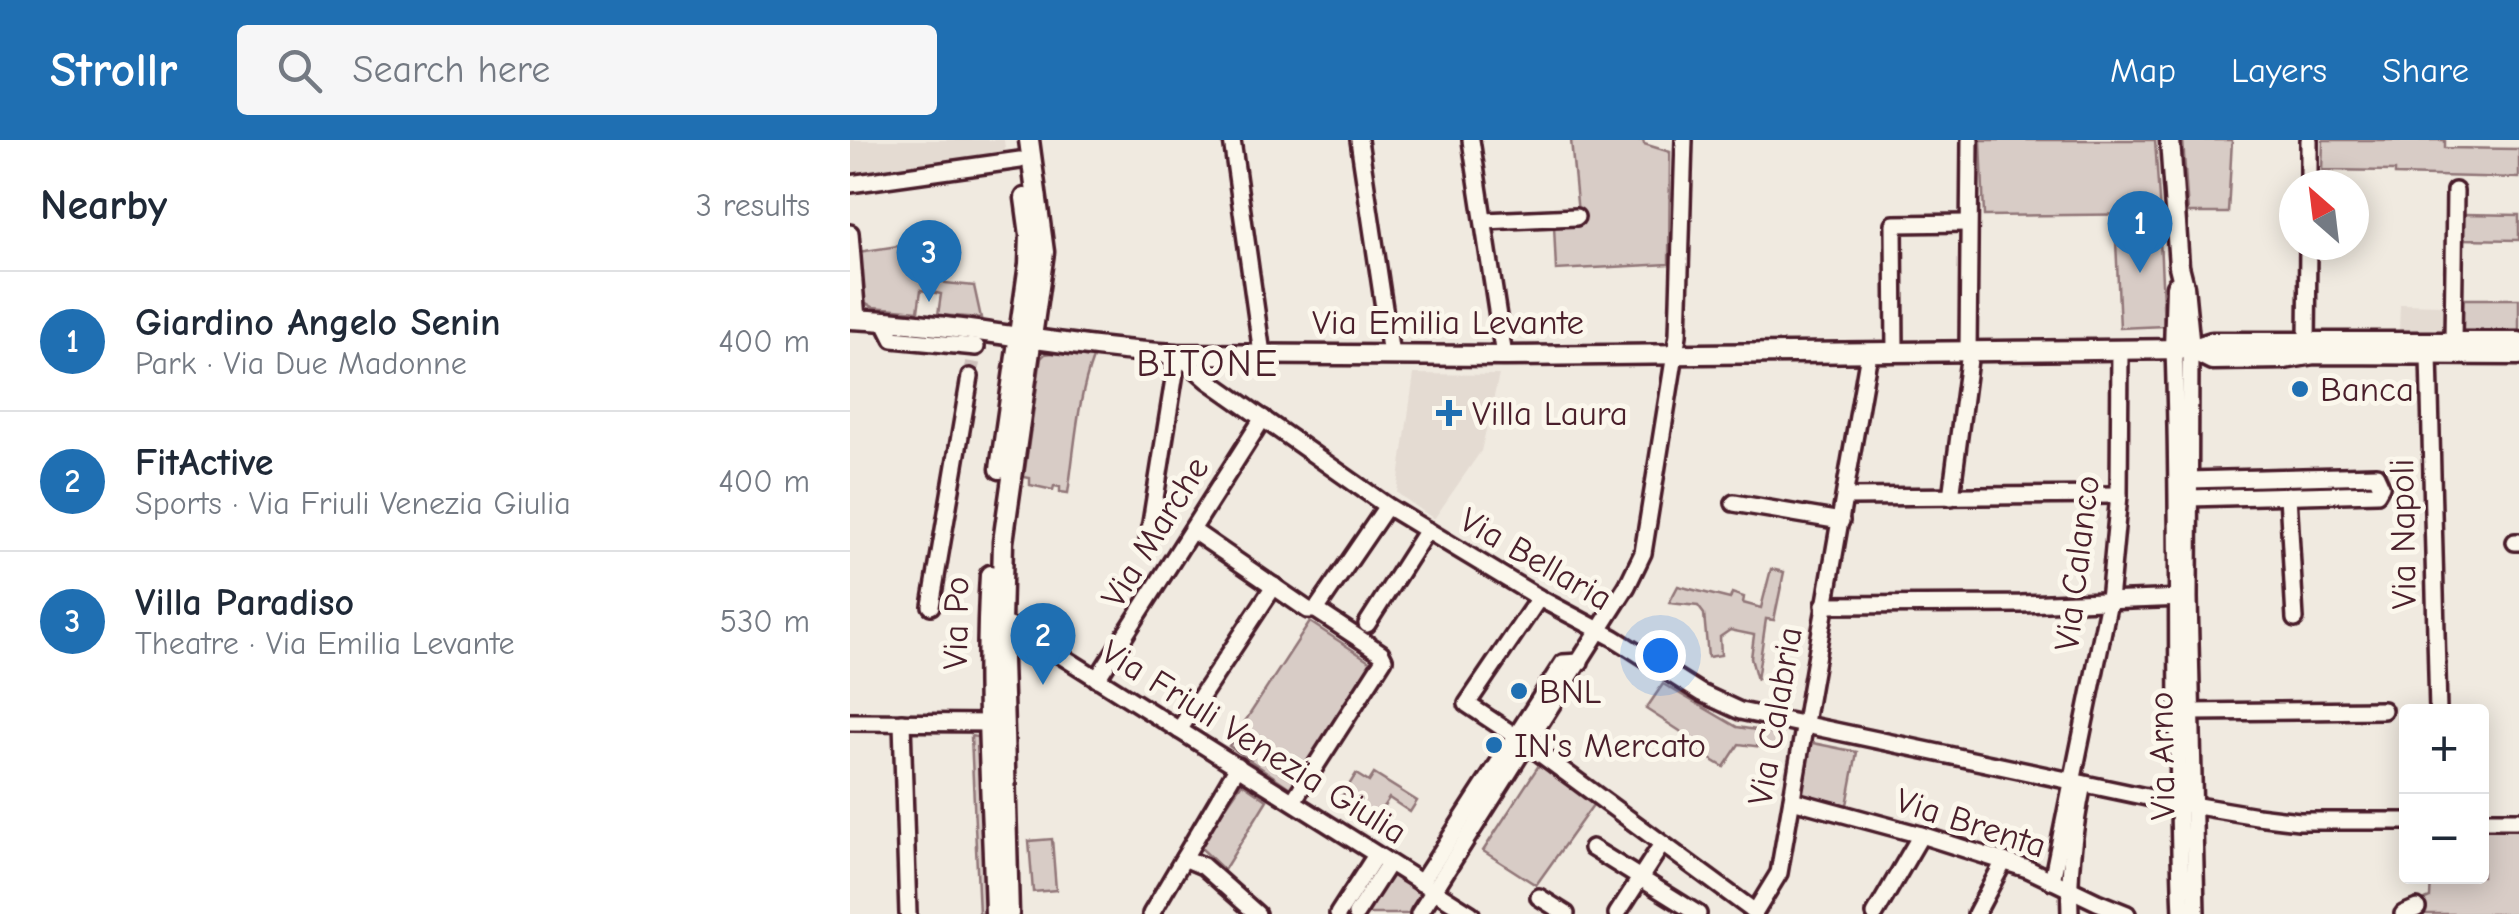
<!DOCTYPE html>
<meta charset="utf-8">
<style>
body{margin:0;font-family:"Comic Neue",sans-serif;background:#f6f6f7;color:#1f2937}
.controls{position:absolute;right:30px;bottom:30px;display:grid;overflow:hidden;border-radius:10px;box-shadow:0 5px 25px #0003}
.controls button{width:90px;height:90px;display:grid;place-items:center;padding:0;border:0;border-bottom:2px solid #e0e1e3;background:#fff;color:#1f2937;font:50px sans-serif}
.compass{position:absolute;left:1429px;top:30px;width:90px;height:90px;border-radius:50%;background:#fff;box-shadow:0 5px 25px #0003;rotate:332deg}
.you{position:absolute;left:810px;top:515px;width:35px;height:35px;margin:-25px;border:8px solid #fff;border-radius:50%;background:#1a73e8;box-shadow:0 0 0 15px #1a73e833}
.badge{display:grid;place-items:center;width:65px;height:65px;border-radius:50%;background:#1f6fb2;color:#fff;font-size:32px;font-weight:700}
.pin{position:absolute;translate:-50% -82px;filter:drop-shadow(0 2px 5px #0008)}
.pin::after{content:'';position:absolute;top:52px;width:35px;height:30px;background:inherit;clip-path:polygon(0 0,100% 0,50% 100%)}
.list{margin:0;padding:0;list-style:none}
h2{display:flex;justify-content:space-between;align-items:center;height:130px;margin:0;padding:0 40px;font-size:42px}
h2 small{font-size:32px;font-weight:400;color:#747a83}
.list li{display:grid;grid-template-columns:65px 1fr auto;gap:30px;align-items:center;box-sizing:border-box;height:140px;padding:0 40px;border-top:2px solid #e0e1e3}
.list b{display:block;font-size:38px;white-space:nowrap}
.list p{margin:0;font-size:32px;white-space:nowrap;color:#747a83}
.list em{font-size:32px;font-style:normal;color:#747a83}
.icon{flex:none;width:55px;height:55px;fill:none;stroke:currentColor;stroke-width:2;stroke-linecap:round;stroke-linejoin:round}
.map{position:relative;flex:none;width:1669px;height:774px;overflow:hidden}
header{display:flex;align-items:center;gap:60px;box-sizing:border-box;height:140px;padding:0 50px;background:#1f6fb2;color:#fff}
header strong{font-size:48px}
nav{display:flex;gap:55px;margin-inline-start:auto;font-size:35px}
.search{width:700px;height:90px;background:#f6f6f7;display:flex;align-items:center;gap:25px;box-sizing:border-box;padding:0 35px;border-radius:10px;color:#747a83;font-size:38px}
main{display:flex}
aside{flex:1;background:#fff}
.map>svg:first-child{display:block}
.built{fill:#e4dbd2}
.green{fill:#d8ccc6;stroke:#917678;stroke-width:2.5}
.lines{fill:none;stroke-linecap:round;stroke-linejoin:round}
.minor-tunnel{stroke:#cfc1bc;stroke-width:15;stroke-dasharray:15 8;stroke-linecap:butt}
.minor-casing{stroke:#4a1f2b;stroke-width:22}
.major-casing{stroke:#4a1f2b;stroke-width:25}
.minor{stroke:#fbf7ec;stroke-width:15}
.major{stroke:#fbf7ec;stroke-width:18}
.poi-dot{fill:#1f6fb2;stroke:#fbf7ec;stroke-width:4}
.labels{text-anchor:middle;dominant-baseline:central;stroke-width:10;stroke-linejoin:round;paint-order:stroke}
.street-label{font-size:35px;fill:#4a1f2b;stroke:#fbf7ec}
.poi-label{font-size:35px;fill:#4a1f2b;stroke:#fbf7ec;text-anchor:start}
.neighbourhood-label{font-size:38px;letter-spacing:2.5px;fill:#4a1f2b;stroke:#fbf7ec}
</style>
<header>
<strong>Strollr</strong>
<div class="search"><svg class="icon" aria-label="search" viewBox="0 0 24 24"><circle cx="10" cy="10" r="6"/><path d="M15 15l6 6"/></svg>Search here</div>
<nav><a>Map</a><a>Layers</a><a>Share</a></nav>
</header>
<main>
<aside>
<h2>Nearby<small>3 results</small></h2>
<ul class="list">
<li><span class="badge">1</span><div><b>Giardino Angelo Senin</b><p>Park · Via Due Madonne</p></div><em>400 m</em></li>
<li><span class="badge">2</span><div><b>FitActive</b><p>Sports · Via Friuli Venezia Giulia</p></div><em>400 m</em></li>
<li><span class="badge">3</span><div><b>Villa Paradiso</b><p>Theatre · Via Emilia Levante</p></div><em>530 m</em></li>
</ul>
</aside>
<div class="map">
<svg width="1669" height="774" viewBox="0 0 1669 774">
<rect width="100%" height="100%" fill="#f0eae0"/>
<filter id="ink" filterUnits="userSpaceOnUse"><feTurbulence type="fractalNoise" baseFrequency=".01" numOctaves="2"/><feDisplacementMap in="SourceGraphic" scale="20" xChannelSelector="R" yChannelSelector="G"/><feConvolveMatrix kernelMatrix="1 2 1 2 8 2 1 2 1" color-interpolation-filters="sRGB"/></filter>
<g filter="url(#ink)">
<g class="built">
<polygon points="0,0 154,0 156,16 0,37"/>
<polygon points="1550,164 1595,165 1595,191 1549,191"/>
<polygon points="564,234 649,235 631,311 584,379 547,353"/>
</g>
<g class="green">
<polygon points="721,0 793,0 794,4 820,12 819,124 706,130 704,85 729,84"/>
<polygon points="1131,0 1305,0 1310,74 1134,76"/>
<polygon points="1333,0 1382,0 1378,73 1338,73"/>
<polygon points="1473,0 1595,0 1595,8 1669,9 1669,38 1545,35 1545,31 1472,30"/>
<polygon points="1613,74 1669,75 1669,100 1612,99"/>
<polygon points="1309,77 1314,186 1270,188 1265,79"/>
<polygon points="101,98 95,143 124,146 131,178 88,175 91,154 71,150 68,171 23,167 13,161 8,112"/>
<rect x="1610" y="159" width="59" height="32"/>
<path d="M 202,213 L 243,218 C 227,261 225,307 218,353 L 210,352 L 210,347 L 204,346 L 203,350 L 180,345 L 180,338 L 174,337 L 191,218 L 195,214 Z"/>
<polygon points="921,429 934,432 924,480 916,479 907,540 901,518 904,495 880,490 870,497 871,515 858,517 854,474 848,466 819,463 828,446 880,459 882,453 894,457 893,463 911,468"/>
<polygon points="460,482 524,524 443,650 379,606"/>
<polygon points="813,544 887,587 932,594 929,609 889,604 874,627 847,611 850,604 796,569"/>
<polygon points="121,596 127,597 129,602 135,774 129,774"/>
<polygon points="958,602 1007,612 997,665 948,653"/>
<polygon points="689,625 743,665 686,745 633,711"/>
<polygon points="506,634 519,642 524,634 567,661 560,672 539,658 523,682 489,661"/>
<polygon points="392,643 417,660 374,730 351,708 352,700"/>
<polygon points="1632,689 1669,689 1669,774 1554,774 1552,770 1580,758 1581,737 1632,736"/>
<polygon points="202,699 206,750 183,752 179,701"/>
<polygon points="539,723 584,751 569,774 506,774"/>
</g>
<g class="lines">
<polyline class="minor-tunnel" points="120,237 125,209"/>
<defs>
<g id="minor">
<polyline points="382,0 412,214"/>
<polyline points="509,0 541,215"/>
<polyline points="621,0 654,216"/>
<polyline points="0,44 170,20"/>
<polyline points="1459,45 1459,0"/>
<polyline points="634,81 726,77"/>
<polyline points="0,93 7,179"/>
<polyline points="34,181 43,199 126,207"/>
<polyline points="1457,202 1458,105"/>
<polyline points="1603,202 1605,51"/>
<polyline points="1340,209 1339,458 1346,774"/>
<path d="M 1324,210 C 1331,398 1324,586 1332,774"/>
<polyline points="1045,212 1044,84 1118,83"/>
<polyline points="1118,212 1120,0"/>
<polyline points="328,214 358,240 537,366 689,458 764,498 851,553 890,571 1306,659 1407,676 1449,681 1556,681"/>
<polyline points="1579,215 1588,572"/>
<polyline points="1339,340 1526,335 1531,346 1527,353 1339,358"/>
<polyline points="1438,355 1445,479"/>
<polyline points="996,357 1269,355"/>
<polyline points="1101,357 1120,212"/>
<polyline points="884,363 991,381"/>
<polyline points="342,390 458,470 466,470 531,513 534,519 443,661"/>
<polyline points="298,402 328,214"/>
<polyline points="1665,402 1669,402"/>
<polyline points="689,458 617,564 677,604 905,772"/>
<polyline points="974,465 1171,464 1335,458"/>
<polyline points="81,466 120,237"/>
<polyline points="466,470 537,366"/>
<polyline points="143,483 151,483 172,491 621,774"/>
<polyline points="517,484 577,390"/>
<polyline points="247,539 413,278"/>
<polyline points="1341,572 1533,570"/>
<polyline points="0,582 146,583"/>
<polyline points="52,582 58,774"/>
<polyline points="329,590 424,446"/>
<polyline points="942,660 1071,695 1178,729 1247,762 1277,774"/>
<polyline points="1632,680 1669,680"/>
<polyline points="742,708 848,774"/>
<polyline points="334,718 353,726 407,774"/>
<polyline points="1202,741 1259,461 1269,355 1270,209"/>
<polyline points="571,743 713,523 730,522"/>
<polyline points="689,757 716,774"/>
<polyline points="301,774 388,626"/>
<polyline points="488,774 526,715"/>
<polyline points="506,774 539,723"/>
<polyline points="569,774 777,446 793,413 828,195 834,0"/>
<polyline points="767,774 812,704"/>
<polyline points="904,774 929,733 1019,213"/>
<polyline points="1025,774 1071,695"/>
<polyline points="1126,774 1154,721"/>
<path d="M 1220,774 C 1218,730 1224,687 1233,644"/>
<polyline points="1553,774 1567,768"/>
</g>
<g id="major">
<polyline points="1320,0 1329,126 1334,146 1340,209"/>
<path d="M 0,179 C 110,183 218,209 328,214 L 654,216 L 1340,209 L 1362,202 L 1669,202"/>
<polyline points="1340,209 1362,220 1434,219 1464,214 1669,215"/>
<polyline points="1324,210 1326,146"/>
<polyline points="150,329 179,124 180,95 175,58"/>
<path d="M 140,435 C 133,548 142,661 145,774"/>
<polyline points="159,774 151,483 153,402 194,112 179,0"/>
</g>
</defs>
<use href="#minor" class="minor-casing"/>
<use href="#major" class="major-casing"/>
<use href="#minor" class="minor"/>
<use href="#major" class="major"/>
</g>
</g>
<g class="poi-dot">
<circle cx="1450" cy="249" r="10"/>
<path d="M594 258h10v10h10v10h-10v10h-10v-10h-10v-10h10z"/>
<circle cx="669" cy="551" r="10"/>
<circle cx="644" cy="605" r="10"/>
</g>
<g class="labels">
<g class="street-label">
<text x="598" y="182">Via Emilia Levante</text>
<text transform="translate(305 392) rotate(-58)">Via Marche</text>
<text transform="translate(1553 394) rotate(-91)">Via Napoli</text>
<text transform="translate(686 419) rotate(30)">Via Bellaria</text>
<text transform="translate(1227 423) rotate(-83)">Via Calanco</text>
<text transform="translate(106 483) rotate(-89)">Via Po</text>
<text transform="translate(925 576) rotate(-80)">Via Calabria</text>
<text transform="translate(404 602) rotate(32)">Via Friuli Venezia Giulia</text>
<text transform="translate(1312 616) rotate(-91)">Via Arno</text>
<text transform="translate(1121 683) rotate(18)">Via Brenta</text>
</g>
<g class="poi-label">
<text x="1470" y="249">Banca</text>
<text x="622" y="273">Villa Laura</text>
<text x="689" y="551">BNL</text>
<text x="664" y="605">IN's Mercato</text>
</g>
<g class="neighbourhood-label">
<text x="358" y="224">BITONE</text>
</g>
</g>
</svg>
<div class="controls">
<button>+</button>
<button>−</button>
</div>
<svg class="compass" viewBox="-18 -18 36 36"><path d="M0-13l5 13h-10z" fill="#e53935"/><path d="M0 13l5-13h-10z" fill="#747a83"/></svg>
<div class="you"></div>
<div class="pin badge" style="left:1290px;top:133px">1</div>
<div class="pin badge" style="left:193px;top:545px">2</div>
<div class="pin badge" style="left:79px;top:162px">3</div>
</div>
</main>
